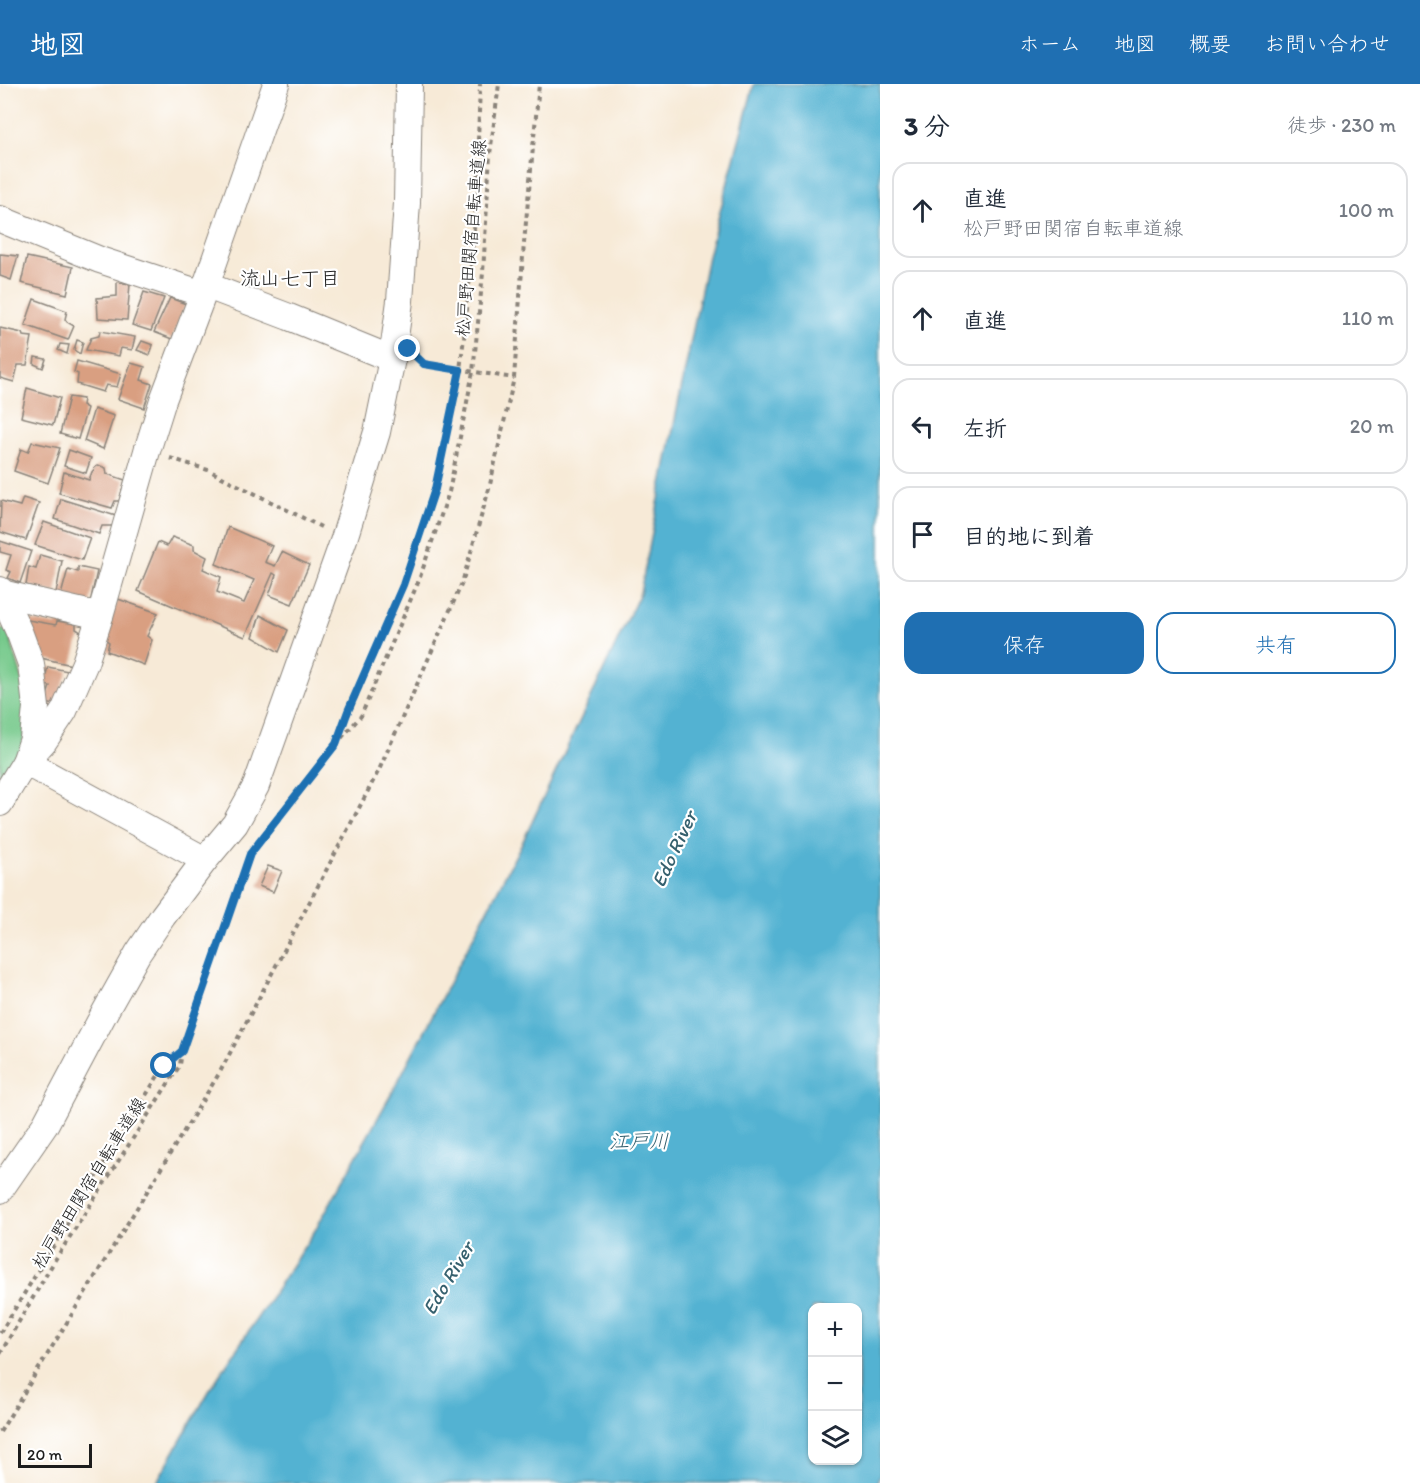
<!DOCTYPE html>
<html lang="ja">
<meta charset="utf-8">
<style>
body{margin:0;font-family:Itim,"Klee One",sans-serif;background:#f2f2f3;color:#1f2937}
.controls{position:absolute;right:18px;bottom:18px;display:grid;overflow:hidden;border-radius:12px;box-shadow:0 2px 4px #0004}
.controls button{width:54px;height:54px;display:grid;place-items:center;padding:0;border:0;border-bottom:2px solid #e0e1e3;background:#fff;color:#1f2937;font:30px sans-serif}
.scale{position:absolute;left:18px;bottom:15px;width:74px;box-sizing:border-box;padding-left:6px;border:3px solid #1c1c1c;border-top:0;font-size:16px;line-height:21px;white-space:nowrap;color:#1c1c1c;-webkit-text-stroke:4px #fff;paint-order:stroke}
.stop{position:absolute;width:18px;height:18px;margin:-14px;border:4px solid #1f6fb2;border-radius:50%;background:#fff}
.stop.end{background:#1f6fb2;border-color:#fff;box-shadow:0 2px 6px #0008}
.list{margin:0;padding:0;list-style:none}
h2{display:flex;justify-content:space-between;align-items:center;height:78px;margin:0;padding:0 24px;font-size:26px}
h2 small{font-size:20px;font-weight:400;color:#747a83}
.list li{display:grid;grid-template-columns:39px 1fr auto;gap:18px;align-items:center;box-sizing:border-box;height:96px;margin:0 12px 12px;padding:0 12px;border:2px solid #e0e1e3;border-radius:18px}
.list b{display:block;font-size:22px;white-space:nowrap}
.list p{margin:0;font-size:20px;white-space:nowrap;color:#747a83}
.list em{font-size:20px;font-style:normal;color:#747a83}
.actions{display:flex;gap:12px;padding:18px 24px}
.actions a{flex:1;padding:14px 0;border:2px solid #1f6fb2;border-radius:18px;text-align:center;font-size:21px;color:#1f6fb2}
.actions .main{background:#1f6fb2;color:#fff}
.icon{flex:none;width:33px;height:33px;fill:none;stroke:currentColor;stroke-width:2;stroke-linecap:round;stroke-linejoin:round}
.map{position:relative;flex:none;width:880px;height:1399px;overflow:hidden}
header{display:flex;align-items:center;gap:36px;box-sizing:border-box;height:84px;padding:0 30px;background:#1f6fb2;color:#fff}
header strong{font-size:28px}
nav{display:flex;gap:33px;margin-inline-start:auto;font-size:21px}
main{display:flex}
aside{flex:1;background:#fff}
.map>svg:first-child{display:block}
.green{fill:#76c98b;stroke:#497254;stroke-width:1.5}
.water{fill:#53b2d2;stroke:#386777;stroke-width:1.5;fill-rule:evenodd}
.building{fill:#d99f81}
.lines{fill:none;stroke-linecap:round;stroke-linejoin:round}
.minor-casing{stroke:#8a837a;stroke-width:28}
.path{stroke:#8a837a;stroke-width:4;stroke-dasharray:4.5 4.5;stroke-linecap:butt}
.minor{stroke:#fff;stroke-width:26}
.route{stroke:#1f6fb2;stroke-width:8}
.labels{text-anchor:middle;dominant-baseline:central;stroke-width:4.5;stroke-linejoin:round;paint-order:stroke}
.street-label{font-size:18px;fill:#1c1c1c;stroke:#fff}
.neighbourhood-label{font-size:20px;fill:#1c1c1c;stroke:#fff}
.water-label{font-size:20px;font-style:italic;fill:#35606e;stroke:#fff}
</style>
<header>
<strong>地図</strong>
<nav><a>ホーム</a><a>地図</a><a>概要</a><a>お問い合わせ</a></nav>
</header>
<main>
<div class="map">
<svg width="880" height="1399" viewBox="0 0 880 1399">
<rect width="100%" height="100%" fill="#fff"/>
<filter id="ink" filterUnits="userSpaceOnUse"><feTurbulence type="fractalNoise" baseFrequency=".0167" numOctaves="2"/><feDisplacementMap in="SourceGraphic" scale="12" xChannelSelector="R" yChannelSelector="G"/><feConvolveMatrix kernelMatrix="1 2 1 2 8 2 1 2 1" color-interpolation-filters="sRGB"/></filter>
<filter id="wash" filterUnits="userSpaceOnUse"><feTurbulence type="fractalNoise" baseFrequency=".008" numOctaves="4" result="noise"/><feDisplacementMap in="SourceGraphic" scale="24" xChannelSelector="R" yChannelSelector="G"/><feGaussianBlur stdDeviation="1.35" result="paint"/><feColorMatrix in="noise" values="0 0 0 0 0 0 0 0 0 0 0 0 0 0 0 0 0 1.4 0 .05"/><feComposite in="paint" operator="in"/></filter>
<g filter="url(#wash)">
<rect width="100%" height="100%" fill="#f7ead7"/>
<polygon class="green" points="0,544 8,547 30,620 22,664 0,707"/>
<path class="water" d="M 754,0 L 880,0 L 880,1391 L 877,1399 L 156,1399 L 211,1304 L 314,1148 L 394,1005 L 523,757 L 640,509 L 708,172 ZM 812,1224 L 858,1224 L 858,1376 L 812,1376 Z"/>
<g id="blocks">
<g class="building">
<polygon points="0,170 18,172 11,196 0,192"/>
<polygon points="27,173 73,183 67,210 21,199"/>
<polygon points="117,198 130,200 127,236 98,234 97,214 117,212"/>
<polygon points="144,208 164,214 151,247 132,241"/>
<polygon points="170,214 186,220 172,255 154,248"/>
<polygon points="34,215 67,227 65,235 67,238 74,242 68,256 25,241"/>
<polygon points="0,244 22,249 23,252 32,253 27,281 18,281 14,298 0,294"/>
<polygon points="100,247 135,253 132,266 121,264 119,272 86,266 91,254 99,252"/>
<polygon points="77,256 83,258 80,270 74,266"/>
<polygon points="142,257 153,261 150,271 137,266"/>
<polygon points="60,260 69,261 67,270 58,266"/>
<polygon points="35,273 46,275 43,284 34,280"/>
<polygon points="77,277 121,290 117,303 106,301 103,308 77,300 78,290 74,288"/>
<polygon points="131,279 145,283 141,296 152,300 144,324 118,315"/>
<polygon points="27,304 60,314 53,341 21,333"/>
<polygon points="69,313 83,315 82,321 87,324 78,355 60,350"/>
<polygon points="94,325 114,332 103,365 84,357"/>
<polygon points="32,358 60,364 48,399 14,387 21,365 28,368"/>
<polygon points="69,366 91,374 86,389 64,382"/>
<polygon points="98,381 106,384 107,390 125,396 119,417 115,417 112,424 59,409 64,388 89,396 92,388"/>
<polygon points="23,414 39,419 26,456 0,448 1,417 20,422"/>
<polygon points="61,415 116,432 112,442 102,442 99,450 55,435"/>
<polygon points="44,438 90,454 82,476 35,461"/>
<polygon points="228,443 272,462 265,478 275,482 282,468 309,481 292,520 269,511 276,491 273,489 245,553 138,507 158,458 167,462 172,453 194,461 194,466 207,473 203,485 221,493 217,508 244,519 254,496 216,480"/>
<polygon points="0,457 31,467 20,499 8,494 11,488 6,486 11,471 0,468"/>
<polygon points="40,471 62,477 56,509 26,501 29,483 36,485"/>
<polygon points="78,483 97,487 90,519 61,511 68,485 78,488"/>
<polygon points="118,515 158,529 147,552 152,556 144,581 107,567 109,558 102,553"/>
<polygon points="260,531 288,546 279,568 253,553"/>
<polygon points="28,536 56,541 57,537 76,540 76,545 81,548 72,581 41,574"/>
<polygon points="48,583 68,587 55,621 45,619 50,602 43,601"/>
<polygon points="268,782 282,787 273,808 259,802"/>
</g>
</g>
</g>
<g filter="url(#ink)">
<use href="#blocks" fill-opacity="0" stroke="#8a837a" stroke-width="1.5"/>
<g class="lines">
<defs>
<g id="minor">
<polyline points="0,135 100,176 203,210"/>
<polyline points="205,201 289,233 392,275"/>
<polyline points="0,506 20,550 31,580 36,623 33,655 25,678 205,776"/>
<polyline points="1,509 100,532"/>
<polyline points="0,719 25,678 44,657 64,627 85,579 100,532 147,367 163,316 203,210 276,0"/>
<polyline points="0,1106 45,1041 106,926 138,869 163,832 205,776 235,740 256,702 344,455 377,348 392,275 400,217 407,119 409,0"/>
</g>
</defs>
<use href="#minor" class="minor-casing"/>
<g class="path">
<polyline points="418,273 424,280 514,294"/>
<polyline points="170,374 208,386 321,443"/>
<polyline points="337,656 403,501 435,405 460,286 466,237 479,87 490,70 478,57 480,0"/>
<polyline points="0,1249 164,982 182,967"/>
<polyline points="0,1270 55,1176 180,981 182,967 250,770 336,660 361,632 419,496 449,408 473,288 483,189 490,70 499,0"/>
<polyline points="0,1348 220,988 379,686 462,499 489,405 514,294 524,159 539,0"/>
</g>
<use href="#minor" class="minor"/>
</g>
</g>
<g class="lines" filter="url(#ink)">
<polyline class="route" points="164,982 182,967 250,770 336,660 348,627 403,501 435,405 460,286 424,280 408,265"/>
</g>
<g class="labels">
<g class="street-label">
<text transform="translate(471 154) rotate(-85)">松戸野田関宿自転車道線</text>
<text transform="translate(89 1099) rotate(-58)">松戸野田関宿自転車道線</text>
</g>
<g class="neighbourhood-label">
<text x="290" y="194">流山七丁目</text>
</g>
<g class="water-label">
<text transform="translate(674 765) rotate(-65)">Edo River</text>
<text x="639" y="1057">江戸川</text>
<text transform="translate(448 1194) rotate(-59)">Edo River</text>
</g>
</g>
</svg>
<div class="controls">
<button>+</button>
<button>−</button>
<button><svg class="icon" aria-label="layers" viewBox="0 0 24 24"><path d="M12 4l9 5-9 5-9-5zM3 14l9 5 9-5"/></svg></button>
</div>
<div class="scale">20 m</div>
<div class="stop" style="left:164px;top:982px"></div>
<div class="stop end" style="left:408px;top:265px"></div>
</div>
<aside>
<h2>3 分<small>徒歩 · 230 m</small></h2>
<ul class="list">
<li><svg class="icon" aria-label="ahead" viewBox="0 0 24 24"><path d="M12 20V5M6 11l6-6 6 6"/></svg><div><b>直進</b><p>松戸野田関宿自転車道線</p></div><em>100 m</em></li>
<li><svg class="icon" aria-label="ahead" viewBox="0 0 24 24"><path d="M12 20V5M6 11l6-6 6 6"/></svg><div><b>直進</b></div><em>110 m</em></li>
<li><svg class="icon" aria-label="left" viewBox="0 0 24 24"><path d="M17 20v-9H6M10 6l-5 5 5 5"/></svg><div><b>左折</b></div><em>20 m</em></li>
<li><svg class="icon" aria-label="arrive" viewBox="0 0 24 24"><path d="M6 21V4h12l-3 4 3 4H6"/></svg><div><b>目的地に到着</b></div></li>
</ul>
<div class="actions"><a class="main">保存</a><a>共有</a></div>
</aside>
</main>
